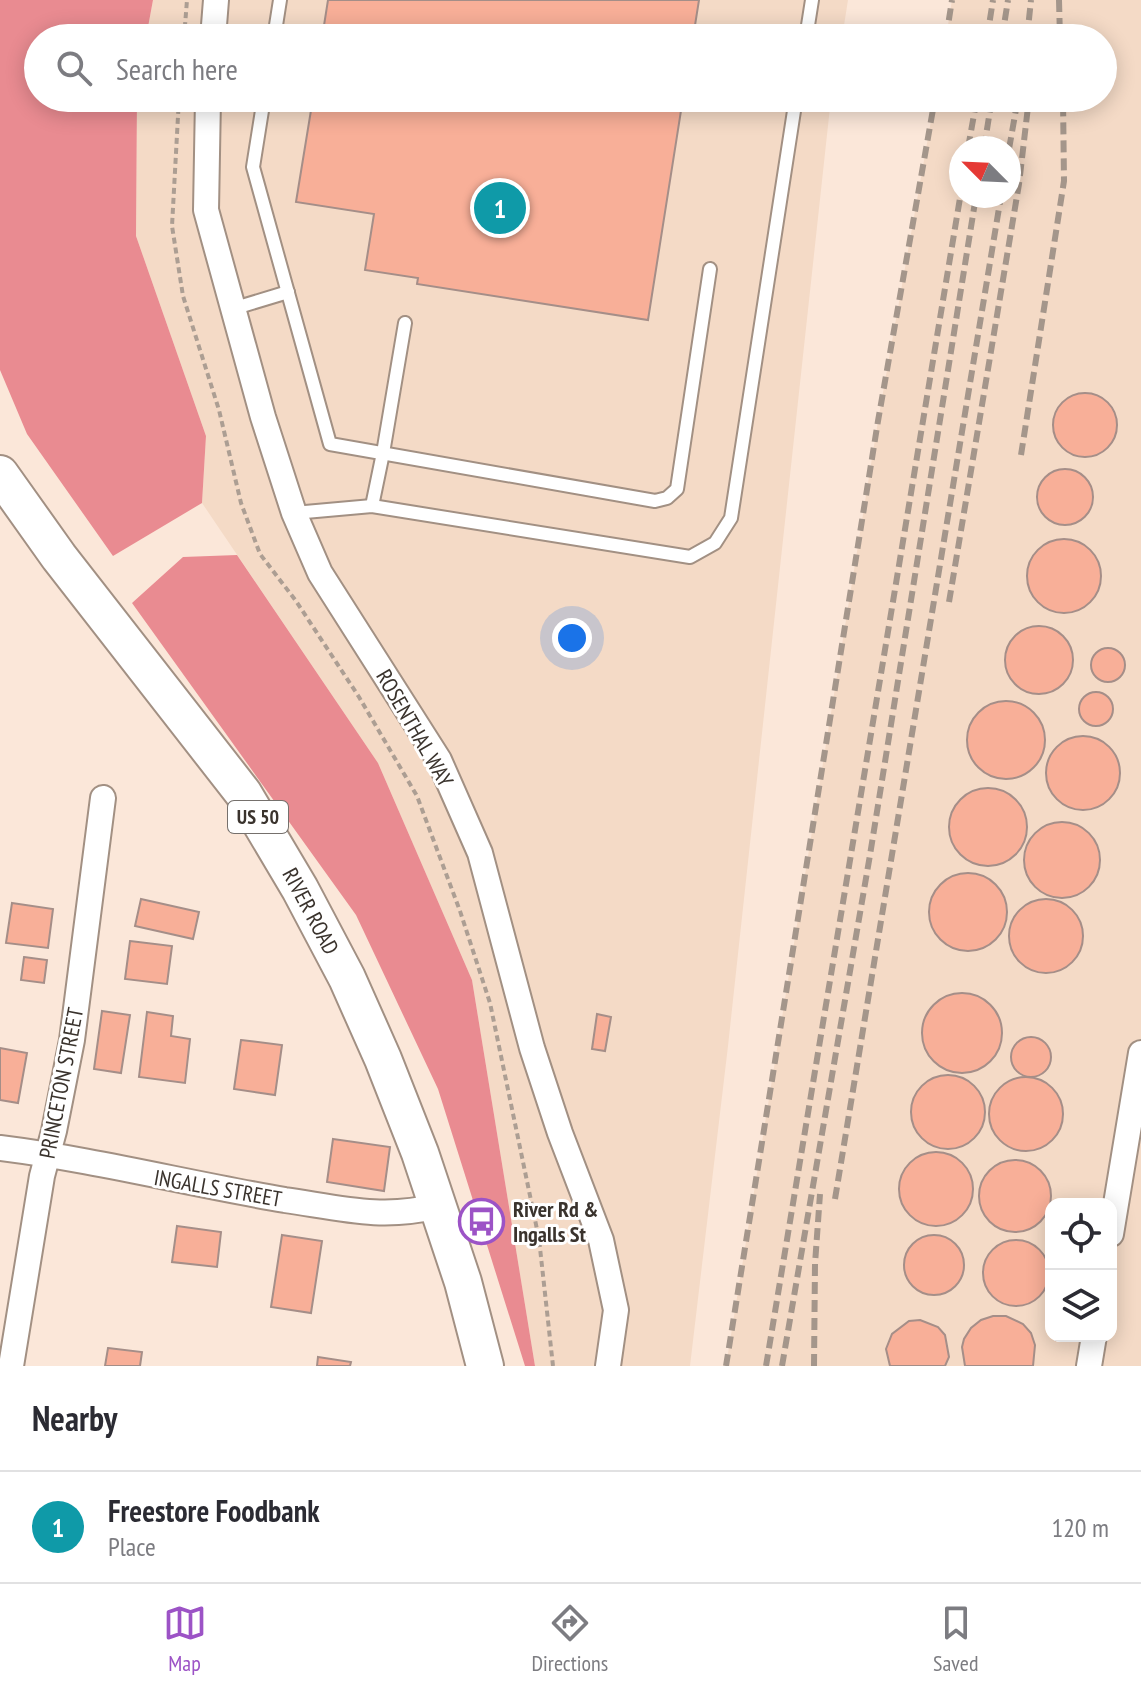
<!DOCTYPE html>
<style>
body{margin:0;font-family:"PT Sans Narrow",sans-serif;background:#f7f7f7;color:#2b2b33}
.controls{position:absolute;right:24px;bottom:24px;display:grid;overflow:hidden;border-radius:16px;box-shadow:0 4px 20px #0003}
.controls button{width:72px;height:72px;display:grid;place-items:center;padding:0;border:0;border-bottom:2px solid #e1e1e2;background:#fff;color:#2b2b33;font:40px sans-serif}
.compass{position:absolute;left:949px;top:136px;width:72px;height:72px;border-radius:50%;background:#fff;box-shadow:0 4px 20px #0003;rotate:294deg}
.you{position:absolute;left:572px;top:638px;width:28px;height:28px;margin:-20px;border:6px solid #fff;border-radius:50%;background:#1a73e8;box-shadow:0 0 0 12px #1a73e833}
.badge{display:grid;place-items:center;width:52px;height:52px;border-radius:50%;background:#9c53c6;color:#fff;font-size:26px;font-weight:700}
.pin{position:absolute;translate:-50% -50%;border:4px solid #fff;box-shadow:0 2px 8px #0006}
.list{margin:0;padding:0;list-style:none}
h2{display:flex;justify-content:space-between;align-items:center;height:104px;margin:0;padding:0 32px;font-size:34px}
h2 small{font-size:26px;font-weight:400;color:#7c7c81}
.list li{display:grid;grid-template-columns:52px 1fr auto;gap:24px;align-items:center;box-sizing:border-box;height:112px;padding:0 32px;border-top:2px solid #e1e1e2}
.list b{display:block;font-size:30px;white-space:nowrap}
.list p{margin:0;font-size:26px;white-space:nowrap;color:#7c7c81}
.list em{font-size:26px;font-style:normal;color:#7c7c81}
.icon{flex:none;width:44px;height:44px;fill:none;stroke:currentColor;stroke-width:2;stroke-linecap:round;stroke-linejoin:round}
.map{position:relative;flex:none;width:1141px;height:1366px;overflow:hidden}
.search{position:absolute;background:#fff;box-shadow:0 4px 20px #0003;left:24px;right:24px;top:24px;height:88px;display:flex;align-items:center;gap:20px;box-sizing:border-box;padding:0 28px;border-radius:44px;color:#7c7c81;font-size:30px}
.sheet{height:216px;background:#fff}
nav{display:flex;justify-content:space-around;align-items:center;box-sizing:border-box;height:112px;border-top:2px solid #e1e1e2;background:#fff;font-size:22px;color:#7c7c81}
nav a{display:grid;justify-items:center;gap:4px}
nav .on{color:#9c53c6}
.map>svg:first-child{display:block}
.built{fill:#f4dac6;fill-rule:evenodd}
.forest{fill:#e98b91}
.building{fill:#f8af98;stroke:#a58e88;stroke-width:2}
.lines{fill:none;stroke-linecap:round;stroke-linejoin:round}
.lane-casing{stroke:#a29083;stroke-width:16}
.street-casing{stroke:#a29083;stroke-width:28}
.primary-casing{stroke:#a29083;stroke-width:40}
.path{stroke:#ac9e93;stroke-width:4;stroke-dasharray:6 4;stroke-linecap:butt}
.lane{stroke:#fff;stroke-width:12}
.street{stroke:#fff;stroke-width:24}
.primary{stroke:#fff;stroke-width:36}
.rail{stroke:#a4968b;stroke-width:6;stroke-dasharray:12 6;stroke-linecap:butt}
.labels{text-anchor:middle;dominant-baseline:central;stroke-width:6;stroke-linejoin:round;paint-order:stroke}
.shield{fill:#fff;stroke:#75706c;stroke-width:2}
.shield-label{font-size:20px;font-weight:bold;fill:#3a332d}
.street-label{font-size:22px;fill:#3a332d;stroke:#fff}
.poi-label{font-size:22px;font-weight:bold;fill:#3a332d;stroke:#fff;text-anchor:start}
</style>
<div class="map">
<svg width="1141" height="1366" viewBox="0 0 1141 1366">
<rect width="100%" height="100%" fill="#fbe7d9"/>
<g class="built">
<polygon points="153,0 848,0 842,38 146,38"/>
<path d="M 952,0 L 1141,0 L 1141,1366 L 726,1366 L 878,421 L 935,98 L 1103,98 L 1103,38 L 946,38 ZM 961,148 L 1009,148 L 1009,196 L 961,196 ZM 1051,1204 L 1111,1204 L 1111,1336 L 1051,1336 Z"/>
<polygon points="137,98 831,98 728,1046 690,1366 535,1366 472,980 378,763 202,503 206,436 136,236"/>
</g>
<g class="forest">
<polygon points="0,0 153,0 146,38 38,38 38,98 137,98 136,236 206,436 202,503 113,556 27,434 0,370"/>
<polygon points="237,555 378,763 472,980 535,1366 525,1366 438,1089 356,915 132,603 183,557"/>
</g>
<g class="building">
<polygon points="328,0 699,0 693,38 322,38"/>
<polygon points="313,98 683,98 648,320 417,284 418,278 365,270 374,214 296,202"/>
<circle cx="1085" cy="425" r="32"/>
<circle cx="1065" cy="497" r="28"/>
<circle cx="1064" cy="576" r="37"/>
<circle cx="1039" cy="660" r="34"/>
<circle cx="1108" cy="665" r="17"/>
<circle cx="1096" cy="709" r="17"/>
<circle cx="1006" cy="740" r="39"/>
<circle cx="1083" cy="773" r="37"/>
<circle cx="988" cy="827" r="39"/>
<circle cx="1062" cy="860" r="38"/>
<circle cx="968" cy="912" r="39"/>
<polygon points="141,899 199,912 193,939 135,926"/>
<circle cx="1046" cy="936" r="37"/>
<polygon points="12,903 53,909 48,948 6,943"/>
<polygon points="130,941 172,946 167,984 125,979"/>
<polygon points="24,957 47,960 44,983 21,980"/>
<circle cx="962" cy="1033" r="40"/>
<polygon points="102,1011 130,1015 121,1073 94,1069"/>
<polygon points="147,1012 173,1016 171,1036 190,1039 185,1083 139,1077"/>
<polygon points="597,1014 611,1017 605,1051 592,1049"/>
<circle cx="1031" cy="1057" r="20"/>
<polygon points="241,1040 282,1045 275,1095 234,1089"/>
<polygon points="0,1048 27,1053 18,1103 0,1100"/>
<circle cx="948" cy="1112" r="37"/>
<circle cx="1026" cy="1114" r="37"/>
<polygon points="333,1139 390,1147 384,1191 327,1182"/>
<circle cx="936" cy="1189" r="37"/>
<circle cx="1015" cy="1196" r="36"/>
<polygon points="177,1226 221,1232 217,1267 172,1262"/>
<polygon points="282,1235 322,1241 311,1313 271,1307"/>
<circle cx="934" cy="1265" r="30"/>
<circle cx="1016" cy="1273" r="33"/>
<polygon points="993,1316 1006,1316 1023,1324 1031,1333 1035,1345 1033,1366 965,1366 962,1347 964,1339 971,1328 981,1320"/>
<polygon points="920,1320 938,1327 945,1335 949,1357 945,1366 890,1366 886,1349 892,1334 909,1321"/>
<polygon points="108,1348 142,1352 140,1366 105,1366"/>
<polygon points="318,1357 351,1362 350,1366 317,1366"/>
</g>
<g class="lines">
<defs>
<g id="lane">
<polyline points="274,38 280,0"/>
<polyline points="806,38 812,0"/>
<polyline points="264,98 253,167 330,444 655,501 667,498 677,489 710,269"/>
<polyline points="232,309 288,292"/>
<polyline points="372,506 383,453 405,323"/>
<polyline points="294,513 372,506 690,557 715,543 731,518 796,98"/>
</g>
<g id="street">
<polyline points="213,38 216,0"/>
<polyline points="208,98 206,210 263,417 294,513 320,573 439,760 480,853 532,1048 560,1133 601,1240 616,1310 608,1366"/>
<path d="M 0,1148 C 96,1160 190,1184 285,1200 C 340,1208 382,1220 437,1206"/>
<polyline points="1111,1234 1141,1053"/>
<polyline points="11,1366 42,1176 54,1131 72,1040 103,798"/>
<polyline points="1089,1366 1094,1336"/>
</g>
<polyline id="primary" points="0,474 59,557 243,793 300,889 347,978 383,1059 420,1153 463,1282 485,1366"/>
</defs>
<use href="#lane" class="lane-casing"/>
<use href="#street" class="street-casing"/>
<use href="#primary" class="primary-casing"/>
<g class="path">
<polyline points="184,38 187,0"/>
<polyline points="179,98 172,226 183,296 219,410 241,503 260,554 296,601 359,697 417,796 460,911 490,1003 539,1239 553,1366"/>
</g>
<use href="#lane" class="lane"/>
<use href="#street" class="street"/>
<use href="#primary" class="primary"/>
<g class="rail">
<polyline points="1059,0 1060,38"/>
<polyline points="946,38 952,0"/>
<polyline points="987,38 993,0"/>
<polyline points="1002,38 1008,0"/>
<polyline points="1027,38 1031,0"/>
<polyline points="968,148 977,98"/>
<polyline points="984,148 992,98"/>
<polyline points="1009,149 1018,98"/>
<polyline points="1021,455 1064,181 1063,98"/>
<polyline points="949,602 1019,184 1029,98"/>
<polyline points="835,1199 1001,196"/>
<polyline points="726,1366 878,421 935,98"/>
<polyline points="766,1366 961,192"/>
<polyline points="782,1366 870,855 976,196"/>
<polyline points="814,1366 815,1264 820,1194"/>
</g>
</g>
<defs>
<symbol id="bus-ring" viewBox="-11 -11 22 22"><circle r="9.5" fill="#fff" stroke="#9c53c6" stroke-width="1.5"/><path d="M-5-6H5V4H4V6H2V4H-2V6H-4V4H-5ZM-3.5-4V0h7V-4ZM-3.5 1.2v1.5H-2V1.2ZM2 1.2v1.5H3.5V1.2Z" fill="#9c53c6"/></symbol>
</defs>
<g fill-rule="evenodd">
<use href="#bus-ring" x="456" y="1196" width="51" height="51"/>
</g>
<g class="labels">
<rect class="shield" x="228" y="801" width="60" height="32" rx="6"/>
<g class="shield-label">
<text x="258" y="817">US 50</text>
</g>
<g class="street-label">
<text transform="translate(415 728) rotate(60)">ROSENTHAL WAY</text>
<text transform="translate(311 911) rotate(62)">RIVER ROAD</text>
<text transform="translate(61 1083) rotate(-79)">PRINCETON STREET</text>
<text transform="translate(218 1188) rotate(10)">INGALLS STREET</text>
</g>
<g class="poi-label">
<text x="513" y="1209">River Rd &amp;<tspan x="513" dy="25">Ingalls St</tspan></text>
</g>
</g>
</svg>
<div class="controls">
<button><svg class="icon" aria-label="locate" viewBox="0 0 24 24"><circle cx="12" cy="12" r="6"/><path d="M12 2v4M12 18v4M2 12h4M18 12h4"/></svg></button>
<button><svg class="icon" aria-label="layers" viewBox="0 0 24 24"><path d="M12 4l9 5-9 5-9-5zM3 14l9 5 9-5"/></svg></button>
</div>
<svg class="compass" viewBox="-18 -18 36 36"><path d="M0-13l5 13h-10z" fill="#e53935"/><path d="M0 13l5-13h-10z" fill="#7c7c81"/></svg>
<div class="you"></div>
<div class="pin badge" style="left:500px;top:208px;background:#0f9aa8">1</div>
<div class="search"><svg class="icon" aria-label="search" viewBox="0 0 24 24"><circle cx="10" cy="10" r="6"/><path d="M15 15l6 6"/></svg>Search here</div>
</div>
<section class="sheet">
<h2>Nearby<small></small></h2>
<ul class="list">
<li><span class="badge" style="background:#0f9aa8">1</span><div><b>Freestore Foodbank</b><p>Place</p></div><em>120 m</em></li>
</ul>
</section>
<nav>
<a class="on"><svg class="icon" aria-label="map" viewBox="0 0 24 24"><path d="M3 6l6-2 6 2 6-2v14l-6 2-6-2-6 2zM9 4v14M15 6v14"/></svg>Map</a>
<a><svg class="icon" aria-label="directions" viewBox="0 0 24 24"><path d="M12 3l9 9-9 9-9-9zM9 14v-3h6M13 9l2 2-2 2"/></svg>Directions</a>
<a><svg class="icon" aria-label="saved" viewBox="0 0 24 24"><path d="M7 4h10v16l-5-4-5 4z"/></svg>Saved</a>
</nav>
